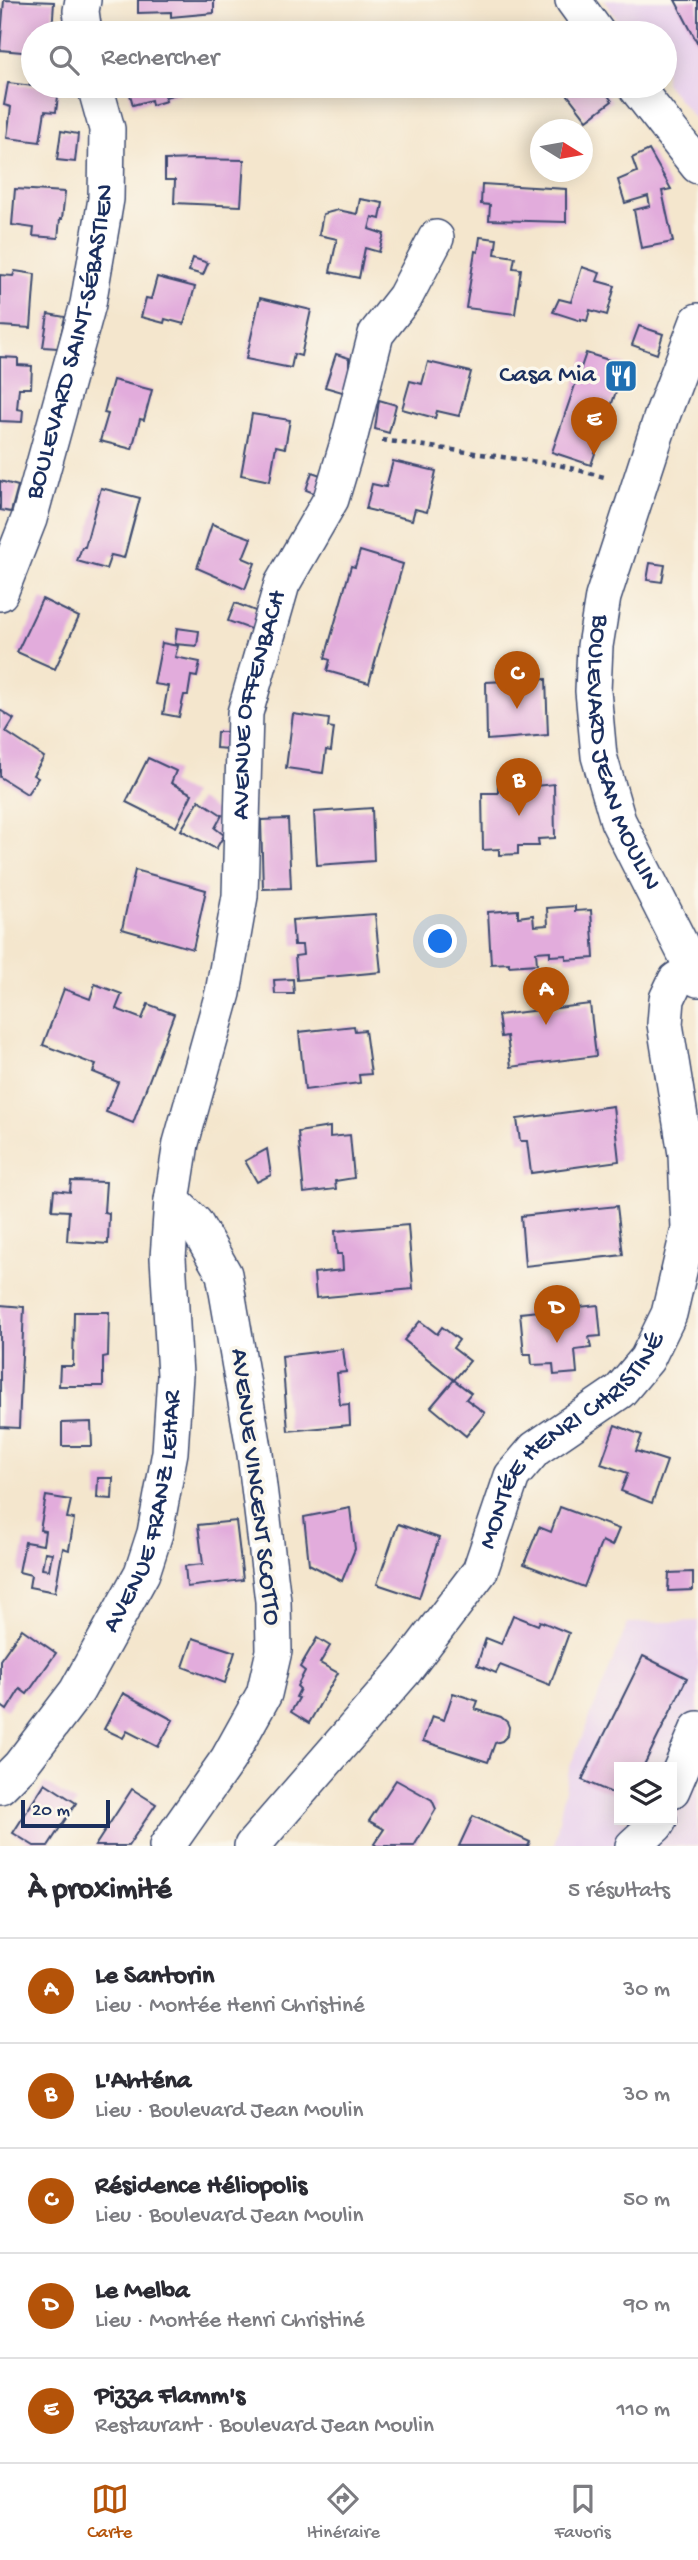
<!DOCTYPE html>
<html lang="fr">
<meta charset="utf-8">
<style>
body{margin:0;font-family:"Gochi Hand",sans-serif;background:#f2f2f3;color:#2b2b33}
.controls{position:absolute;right:21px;bottom:21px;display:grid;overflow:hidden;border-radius:0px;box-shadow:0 4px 18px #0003}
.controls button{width:63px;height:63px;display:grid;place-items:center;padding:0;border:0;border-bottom:2px solid #e1e1e2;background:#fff;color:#2b2b33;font:35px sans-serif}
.compass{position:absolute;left:530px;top:119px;width:63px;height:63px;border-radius:50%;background:#fff;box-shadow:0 4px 18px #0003;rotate:101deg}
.scale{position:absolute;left:21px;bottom:18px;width:89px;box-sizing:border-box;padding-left:7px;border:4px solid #1b2f5e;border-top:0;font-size:19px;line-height:24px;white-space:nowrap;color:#1b2f5e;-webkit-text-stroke:5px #fbf7ec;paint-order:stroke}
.you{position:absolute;left:441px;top:942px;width:24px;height:24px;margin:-18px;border:5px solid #fff;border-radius:50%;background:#1a73e8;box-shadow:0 0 0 10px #1a73e833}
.badge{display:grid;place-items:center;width:46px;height:46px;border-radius:50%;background:#b45309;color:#fff;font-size:23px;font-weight:700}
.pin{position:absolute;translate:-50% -58px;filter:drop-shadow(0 2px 4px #0008)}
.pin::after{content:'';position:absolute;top:37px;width:24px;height:21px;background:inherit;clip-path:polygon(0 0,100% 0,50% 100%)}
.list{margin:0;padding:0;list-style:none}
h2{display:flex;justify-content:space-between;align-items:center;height:91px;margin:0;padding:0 28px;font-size:30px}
h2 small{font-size:23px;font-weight:400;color:#7c7c81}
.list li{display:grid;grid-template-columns:46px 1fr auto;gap:21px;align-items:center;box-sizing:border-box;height:105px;padding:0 28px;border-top:2px solid #e1e1e2}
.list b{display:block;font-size:26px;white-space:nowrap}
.list p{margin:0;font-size:23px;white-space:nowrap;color:#7c7c81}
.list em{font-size:23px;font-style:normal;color:#7c7c81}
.icon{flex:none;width:38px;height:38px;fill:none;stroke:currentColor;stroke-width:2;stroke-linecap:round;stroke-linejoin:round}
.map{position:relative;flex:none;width:698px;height:1846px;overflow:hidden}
.search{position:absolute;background:#fff;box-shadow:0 4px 18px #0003;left:21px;right:21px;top:21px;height:77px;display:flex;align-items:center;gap:18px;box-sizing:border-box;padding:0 24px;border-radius:38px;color:#7c7c81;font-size:26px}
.sheet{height:616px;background:#fff}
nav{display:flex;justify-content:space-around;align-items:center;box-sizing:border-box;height:98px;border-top:2px solid #e1e1e2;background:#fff;font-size:19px;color:#7c7c81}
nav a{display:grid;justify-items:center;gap:4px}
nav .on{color:#b45309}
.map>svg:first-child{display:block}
.built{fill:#e9d1ed;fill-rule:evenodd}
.building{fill:#e2acdc;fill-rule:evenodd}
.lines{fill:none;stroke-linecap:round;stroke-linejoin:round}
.minor-casing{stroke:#3c4a6f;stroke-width:38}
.path{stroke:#3c4a6f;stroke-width:4.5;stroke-dasharray:5 5;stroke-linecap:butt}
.minor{stroke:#fff;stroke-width:35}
.labels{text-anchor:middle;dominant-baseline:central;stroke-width:7;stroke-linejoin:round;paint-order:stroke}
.street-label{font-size:26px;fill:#1b2f5e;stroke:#fbf7ec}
.poi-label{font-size:26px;fill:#1b2f5e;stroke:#fbf7ec;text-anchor:end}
</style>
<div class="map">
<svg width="698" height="1846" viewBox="0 0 698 1846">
<rect width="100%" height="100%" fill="#fbf7ec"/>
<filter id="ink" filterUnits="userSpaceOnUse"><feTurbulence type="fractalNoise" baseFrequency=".0143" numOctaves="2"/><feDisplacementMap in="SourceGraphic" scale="14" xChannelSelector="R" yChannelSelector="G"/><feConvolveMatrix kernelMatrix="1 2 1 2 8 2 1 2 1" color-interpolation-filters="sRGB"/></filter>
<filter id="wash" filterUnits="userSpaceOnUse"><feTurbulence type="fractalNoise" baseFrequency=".00686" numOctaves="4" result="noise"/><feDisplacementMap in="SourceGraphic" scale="28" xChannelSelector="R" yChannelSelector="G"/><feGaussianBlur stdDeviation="1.57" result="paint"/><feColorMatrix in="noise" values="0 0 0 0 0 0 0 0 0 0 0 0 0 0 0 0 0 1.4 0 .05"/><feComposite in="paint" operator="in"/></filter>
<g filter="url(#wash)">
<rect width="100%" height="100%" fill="#f4e6cd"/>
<g class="built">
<polygon points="604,0 698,0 698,123 665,83 665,33 626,33"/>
<path d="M 698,1621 L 698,1846 L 554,1846 L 569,1769 L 628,1623 ZM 619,1767 L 672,1767 L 672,1820 L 619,1820 Z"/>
</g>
<g id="blocks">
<g class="building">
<polygon points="4,0 54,2 52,33 33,33 33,53 0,50"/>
<polygon points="138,0 214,0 214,13 171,17 171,12 138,13"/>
<polygon points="675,0 698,0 698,44"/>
<polygon points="8,83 59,89 56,112 45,111 40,142 7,138 11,107 4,105"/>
<polygon points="135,86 193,86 194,89 165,97 166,101 152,105 151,100 133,105 129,91 136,89"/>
<polygon points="488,86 517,86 517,87 490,94"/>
<polygon points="561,86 601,86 612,101 587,120"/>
<polygon points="61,131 78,134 75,162 57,160"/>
<polygon points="649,150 671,189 662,191 673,242 641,248 634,210 650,206 648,196 625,203 618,180 637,172 632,158"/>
<polygon points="194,159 244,160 241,206 174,203 175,180 165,180 165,160"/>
<polygon points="482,184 566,189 566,222 489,220 490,205 481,204"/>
<polygon points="15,189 65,192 62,219 60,219 58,238 33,236 34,228 12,225"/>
<polygon points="360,199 383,203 380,219 372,217 369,229 384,234 379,252 365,248 359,278 330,272 337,239 319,235 323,214 338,210 357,214"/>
<polygon points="480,237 497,239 495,254 515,257 513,268 521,269 515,314 466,308 475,251 478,252"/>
<polygon points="193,258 208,263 203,275 189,271"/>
<polygon points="582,267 600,273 597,281 615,286 607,315 590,310 587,321 581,319 581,321 553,312 559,299 571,302"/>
<polygon points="15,271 35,274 31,328 0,326 0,275 13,276"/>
<polygon points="157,277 195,287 184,324 165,319 164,323 141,317 146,298 151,299"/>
<polygon points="260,298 311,310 301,356 294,354 291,368 246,359"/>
<polygon points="48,314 65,317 58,348 43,347"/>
<polygon points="639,326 663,334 657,354 632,345"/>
<polygon points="586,353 625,365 591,465 552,452"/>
<polygon points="336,354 349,358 349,394 325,387"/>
<polygon points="0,357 18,358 18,365 32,366 31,388 19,388 17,409 23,410 22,422 0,421"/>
<polygon points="428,362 471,372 459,416 437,411 435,418 402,409 410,381 422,384"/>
<polygon points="113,380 152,390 144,420 140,419 132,449 100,441 108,414 104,413"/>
<polygon points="379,400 396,405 389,433 375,429"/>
<polygon points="252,414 290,420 285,448 276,446 270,481 241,475"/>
<polygon points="393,461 436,471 427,512 415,509 412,520 366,509 372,484 386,487"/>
<polygon points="312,472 326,477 319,495 306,490"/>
<polygon points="0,481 18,486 11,512 0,510"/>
<polygon points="101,488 140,498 124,558 111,555 106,569 77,561 82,547 85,547"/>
<polygon points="212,524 251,538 243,558 255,563 245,589 197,568"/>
<polygon points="360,551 403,564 369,683 327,671 330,660 325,658 351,566 355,567"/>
<polygon points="650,563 665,565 662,582 647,580"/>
<polygon points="42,599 79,617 55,669 17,652"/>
<polygon points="235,603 258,612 253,630 228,621"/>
<polygon points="177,628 199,631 197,646 175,644"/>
<polygon points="162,643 178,646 175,657 200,662 197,677 191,676 188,695 184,695 179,717 163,714 168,686 154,684"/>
<polygon points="546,679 548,735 487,740 486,682"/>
<polygon points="0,710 14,719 6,732 44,757 33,775 38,778 27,794 0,777"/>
<polygon points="293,714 329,719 328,727 334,728 331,751 326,750 323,773 286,768"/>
<polygon points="217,732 230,732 228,749 216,748"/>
<polygon points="148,758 176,771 171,783 192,794 176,827 126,802"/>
<polygon points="535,778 535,786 554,784 555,838 538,839 539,846 518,846 518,854 499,855 499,849 483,850 482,793 498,793 498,785 516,785 516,779"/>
<polygon points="199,800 222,815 215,828 224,835 216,849 181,830"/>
<polygon points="372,808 374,861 317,865 314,812"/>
<polygon points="288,819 291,888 263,889 261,820"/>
<polygon points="135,870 206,890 193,949 122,929"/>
<polygon points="575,906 575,911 591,910 594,958 566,960 566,955 550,956 550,951 536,952 537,964 509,966 509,963 491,964 488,912 518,910 518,917 533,915 534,926 548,925 547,908"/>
<polygon points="375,914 381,972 297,980 295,956 303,955 302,945 294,945 292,920"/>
<polygon points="293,979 294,994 275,994 274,980"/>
<polygon points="95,984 122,994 116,1009 142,1019 148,1004 174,1014 133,1123 106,1112 118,1082 93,1072 96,1065 43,1045 64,989 90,999"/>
<polygon points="590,1004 596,1056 511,1067 507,1036 501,1037 498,1015"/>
<polygon points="354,1026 355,1031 365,1030 371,1074 359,1075 360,1083 305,1090 299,1032"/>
<polygon points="613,1106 619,1161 531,1173 527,1141 520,1141 517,1119"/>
<polygon points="330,1127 330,1137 350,1135 354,1178 335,1181 336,1189 304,1193 298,1132"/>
<polygon points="267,1149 271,1175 257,1182 245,1161"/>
<polygon points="71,1181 106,1182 104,1212 109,1213 108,1244 67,1241 69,1211 52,1210 54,1190 70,1192"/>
<polygon points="617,1206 623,1255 525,1266 521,1216"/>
<polygon points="408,1225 413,1289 316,1298 314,1273 343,1270 342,1254 337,1254 335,1231"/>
<polygon points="0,1305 24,1307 19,1428 0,1427"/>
<polygon points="598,1305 601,1336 589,1337 591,1348 575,1350 577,1373 554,1375 553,1364 532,1365 531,1354 524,1354 520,1313"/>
<polygon points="74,1312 109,1312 108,1356 103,1357 103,1386 59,1386 60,1366 73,1366"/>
<polygon points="420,1321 437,1334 442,1327 459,1340 453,1348 470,1361 454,1380 471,1393 466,1399 485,1413 466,1436 431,1407 454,1380 404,1340"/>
<polygon points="343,1349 346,1372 337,1373 340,1405 349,1404 350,1425 288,1431 282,1356"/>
<polygon points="91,1422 92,1446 62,1446 62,1423"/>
<polygon points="615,1425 642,1435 636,1451 667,1461 652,1503 621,1491 628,1473 601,1464"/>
<polygon points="98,1478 113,1478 112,1499 97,1498"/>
<path d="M 46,1496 L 71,1500 L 67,1518 L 74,1519 L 69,1550 L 63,1548 L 55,1592 L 29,1587 L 31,1575 L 19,1572 L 25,1542 L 43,1545 L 45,1531 L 40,1530 ZM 45,1552 L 52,1553 L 49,1570 L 42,1569 Z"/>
<polygon points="560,1507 619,1529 612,1546 602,1541 584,1587 524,1564 539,1527 551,1532"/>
<polygon points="350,1508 355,1549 342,1581 309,1564 304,1517"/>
<polygon points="236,1521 243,1580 187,1587 185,1566 203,1564 198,1525"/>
<polygon points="398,1524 439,1538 419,1598 377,1584"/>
<polygon points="693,1572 693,1590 668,1591 669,1573"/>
<polygon points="513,1615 538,1625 540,1621 569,1633 550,1685 500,1665 496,1673 477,1665 486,1638 501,1644"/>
<polygon points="22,1629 56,1653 27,1694 20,1689 7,1710 0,1705 0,1660"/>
<polygon points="193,1638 235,1652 225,1683 183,1667"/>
<polygon points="317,1638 330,1646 320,1663 338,1673 309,1723 291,1712 299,1698 296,1697 300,1689 297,1686 305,1671 300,1667"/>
<polygon points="643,1656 687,1678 643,1767 619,1767 619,1796 582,1780"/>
<polygon points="123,1693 173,1720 158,1747 127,1731 123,1738 104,1729"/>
<polygon points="453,1693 478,1701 475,1709 501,1717 507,1722 509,1727 508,1735 502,1741 495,1743 488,1762 423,1741 432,1716 444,1720"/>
<polygon points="396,1780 432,1800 436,1809 414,1846 377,1846 374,1844 384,1829 369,1821"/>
<polygon points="45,1783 76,1803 48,1846 34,1846 13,1833"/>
<polygon points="132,1789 156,1804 128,1846 95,1846"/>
<polygon points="473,1816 530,1842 528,1846 459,1846"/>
</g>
</g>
</g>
<g filter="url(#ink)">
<use href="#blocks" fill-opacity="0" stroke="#3c4a6f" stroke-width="2"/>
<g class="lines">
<defs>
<g id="minor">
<polyline points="83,0 81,11 84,33"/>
<polyline points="573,0 597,33"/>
<polyline points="635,86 698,166"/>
<path id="s1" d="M 698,321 L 662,416 L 603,597 L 595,646 L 593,691 L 599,756 L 618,821 L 698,979"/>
<path id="s2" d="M 0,593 L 29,519 L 88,304 L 106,199 L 107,129 L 95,86"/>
<path id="s3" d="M 0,1786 L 20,1766 L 77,1691 L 142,1573 L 155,1533 L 170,1452 L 175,1375 L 168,1258 L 172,1201 L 181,1143 L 223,993 L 240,896 L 245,713 L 282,584 L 331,499 L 350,436 L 376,334 L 405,297 L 436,238"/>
<polyline points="672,1790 698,1729"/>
<polyline points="167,1846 228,1759 264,1694 274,1651 273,1601 255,1454 224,1274 195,1223 172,1201"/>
<path id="s4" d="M 252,1846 L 405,1670 L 480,1571 L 512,1476 L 535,1449 L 620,1391 L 647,1359 L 669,1314 L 689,1229 L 686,1154 L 665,1024 L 667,999 L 676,980 L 693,970"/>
<polyline points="633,1846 656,1825 659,1820"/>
</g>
</defs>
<use href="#minor" class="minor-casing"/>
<polyline class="path" points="382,440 559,465 608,478"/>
<use href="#minor" class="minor"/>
</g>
</g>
<defs>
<symbol id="restaurant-square" viewBox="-11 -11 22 22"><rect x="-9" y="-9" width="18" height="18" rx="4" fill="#1f6fb2" stroke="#fbf7ec"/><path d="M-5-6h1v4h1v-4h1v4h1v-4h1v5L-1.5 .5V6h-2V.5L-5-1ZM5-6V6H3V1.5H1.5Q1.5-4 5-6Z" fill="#fff"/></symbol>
</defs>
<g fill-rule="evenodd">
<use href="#restaurant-square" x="602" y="357" width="38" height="38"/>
</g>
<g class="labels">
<g class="street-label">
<text stroke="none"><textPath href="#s2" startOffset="262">BOULEVARD SAINT-SÉBASTIEN</textPath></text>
<text stroke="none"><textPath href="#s3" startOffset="1139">AVENUE OFFENBACH</textPath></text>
<text stroke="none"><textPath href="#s1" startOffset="453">BOULEVARD JEAN MOULIN</textPath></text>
<text stroke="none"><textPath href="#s4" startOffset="523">MONTÉE HENRI CHRISTINÉ</textPath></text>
<text transform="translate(254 1487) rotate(83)">AVENUE VINCENT SCOTTO</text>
<text stroke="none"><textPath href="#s3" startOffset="317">AVENUE FRANZ LEHAR</textPath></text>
</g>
<g class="poi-label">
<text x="596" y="376">Casa Mia</text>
</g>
</g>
</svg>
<div class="controls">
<button><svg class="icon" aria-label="layers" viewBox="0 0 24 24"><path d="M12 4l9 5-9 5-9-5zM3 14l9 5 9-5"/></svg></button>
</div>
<svg class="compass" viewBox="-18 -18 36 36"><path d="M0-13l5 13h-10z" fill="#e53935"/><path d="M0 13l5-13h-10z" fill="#7c7c81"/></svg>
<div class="scale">20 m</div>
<div class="you"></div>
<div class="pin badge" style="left:546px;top:1025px">A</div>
<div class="pin badge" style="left:519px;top:816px">B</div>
<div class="pin badge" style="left:517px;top:709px">C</div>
<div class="pin badge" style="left:557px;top:1343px">D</div>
<div class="pin badge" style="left:594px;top:455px">E</div>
<div class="search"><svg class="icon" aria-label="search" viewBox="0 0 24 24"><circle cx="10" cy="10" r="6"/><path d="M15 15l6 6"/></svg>Rechercher</div>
</div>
<section class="sheet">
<h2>À proximité<small>5 résultats</small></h2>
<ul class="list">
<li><span class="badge">A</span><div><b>Le Santorin</b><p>Lieu · Montée Henri Christiné</p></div><em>30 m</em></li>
<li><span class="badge">B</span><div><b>L'Ahténa</b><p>Lieu · Boulevard Jean Moulin</p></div><em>30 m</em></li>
<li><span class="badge">C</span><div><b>Résidence Héliopolis</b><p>Lieu · Boulevard Jean Moulin</p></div><em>50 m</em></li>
<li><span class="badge">D</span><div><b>Le Melba</b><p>Lieu · Montée Henri Christiné</p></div><em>90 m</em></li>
<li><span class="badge">E</span><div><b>Pizza Flamm's</b><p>Restaurant · Boulevard Jean Moulin</p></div><em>110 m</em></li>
</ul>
</section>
<nav>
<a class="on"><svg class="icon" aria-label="map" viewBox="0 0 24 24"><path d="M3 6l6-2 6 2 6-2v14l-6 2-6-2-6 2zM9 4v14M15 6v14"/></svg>Carte</a>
<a><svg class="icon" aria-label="directions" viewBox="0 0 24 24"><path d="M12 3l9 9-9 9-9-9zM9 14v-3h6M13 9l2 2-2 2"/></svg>Itinéraire</a>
<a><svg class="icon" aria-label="saved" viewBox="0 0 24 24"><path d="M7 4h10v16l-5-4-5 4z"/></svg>Favoris</a>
</nav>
